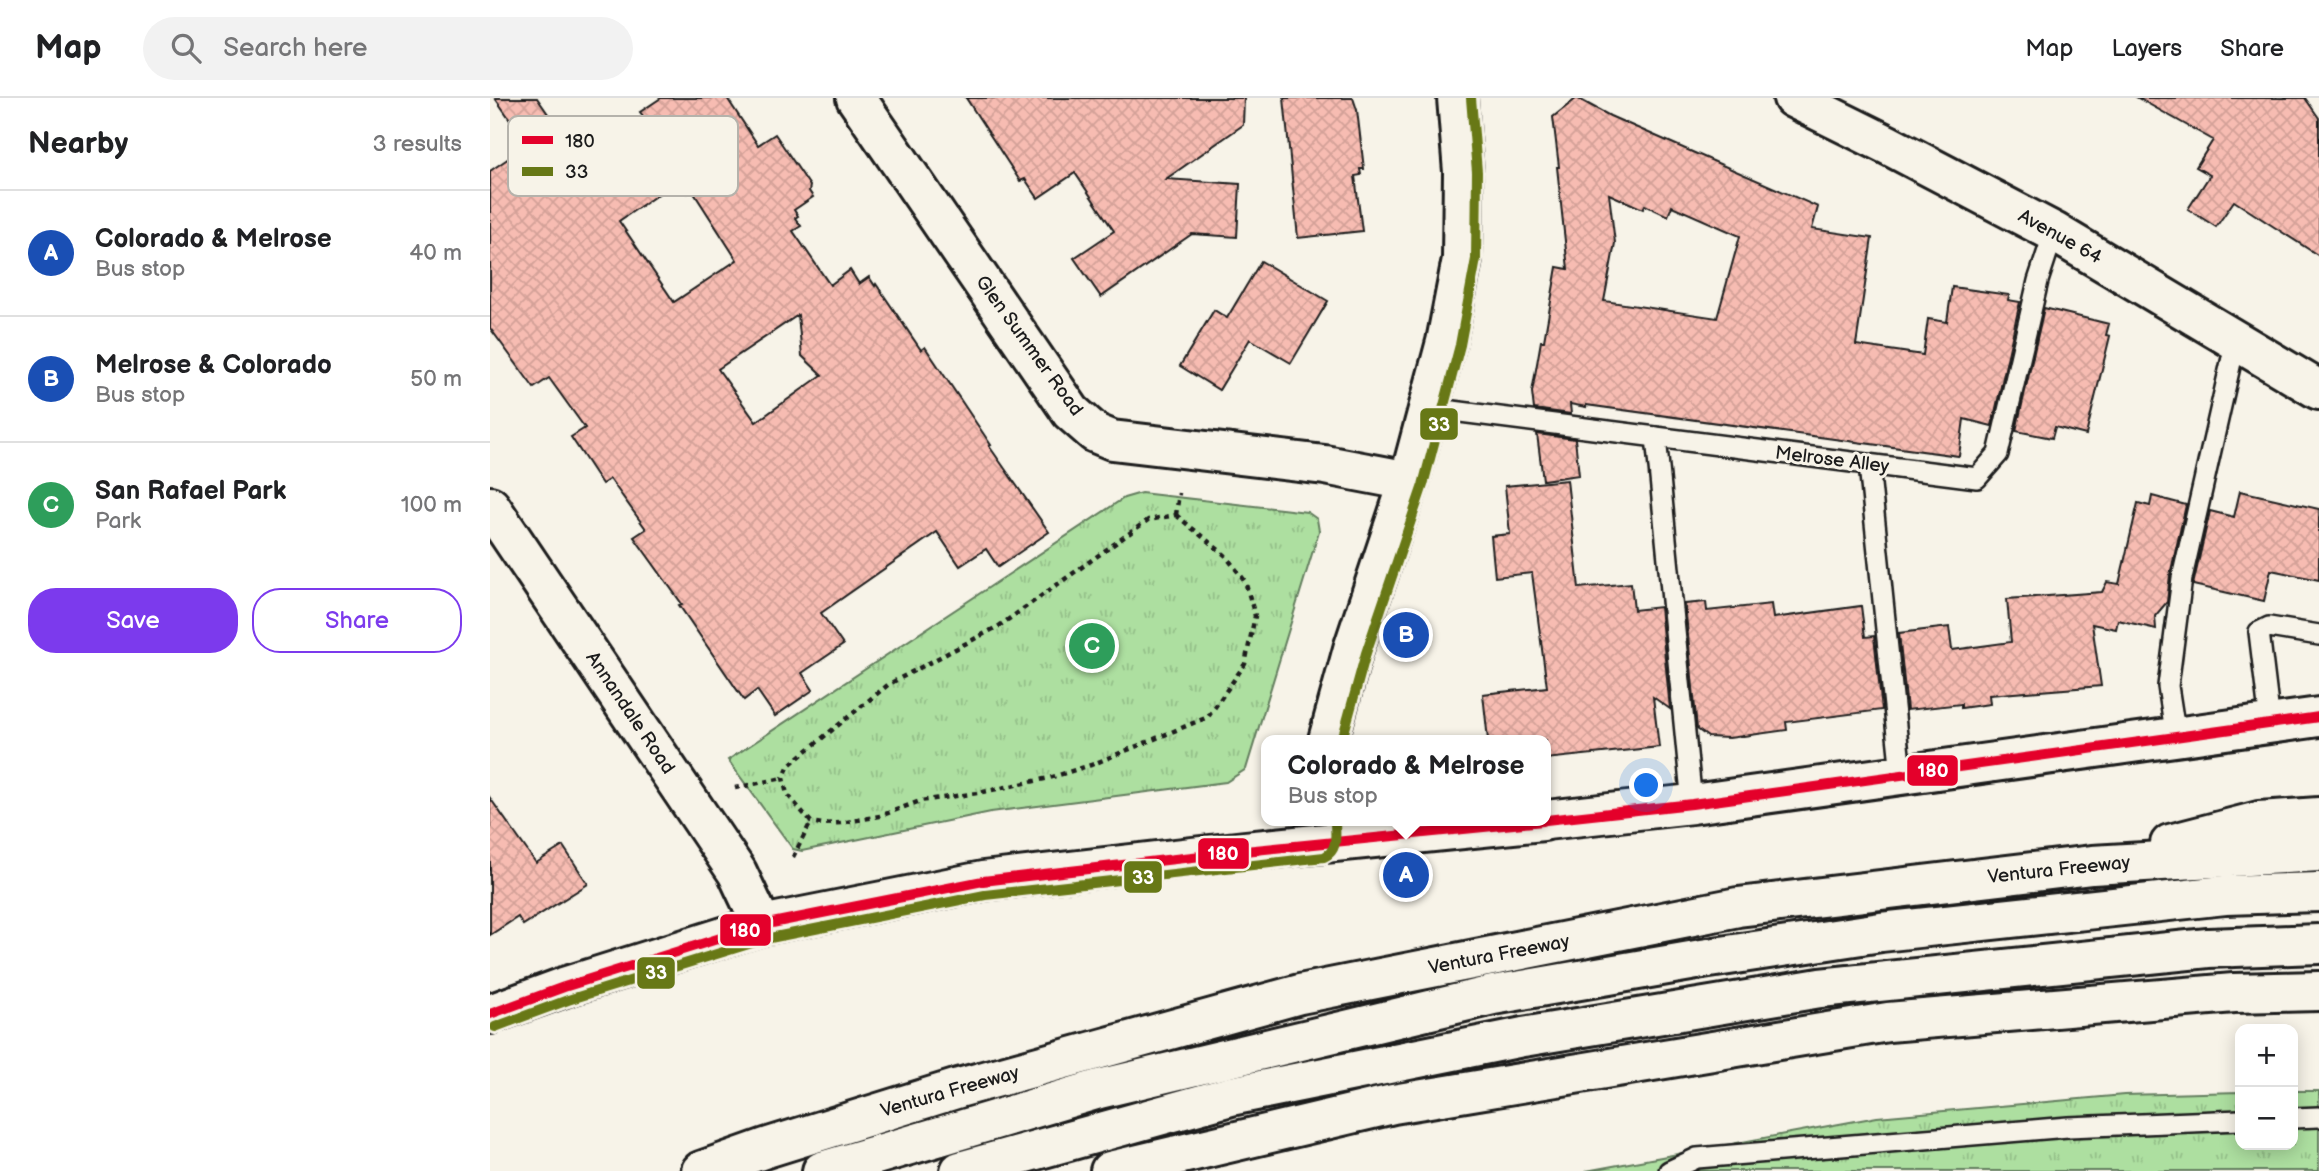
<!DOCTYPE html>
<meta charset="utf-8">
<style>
body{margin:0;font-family:"Balsamiq Sans",sans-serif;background:#f2f2f2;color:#202124}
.controls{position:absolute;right:21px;bottom:21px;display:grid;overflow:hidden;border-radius:14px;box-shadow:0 4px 18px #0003}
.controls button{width:63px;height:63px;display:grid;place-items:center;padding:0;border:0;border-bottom:2px solid #e0e0e0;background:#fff;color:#202124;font:35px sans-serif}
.you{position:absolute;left:1157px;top:688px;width:24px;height:24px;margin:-18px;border:5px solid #fff;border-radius:50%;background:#1a73e8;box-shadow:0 0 0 10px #1a73e833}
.badge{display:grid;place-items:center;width:46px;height:46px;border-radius:50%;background:#7c3aed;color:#fff;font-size:23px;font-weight:700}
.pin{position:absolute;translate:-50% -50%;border:4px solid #fff;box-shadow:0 2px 7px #0006}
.popup{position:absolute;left:771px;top:637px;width:290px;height:91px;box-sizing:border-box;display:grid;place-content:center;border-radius:14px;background:#fff;filter:drop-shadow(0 2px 5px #0005);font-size:23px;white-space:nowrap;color:#757577}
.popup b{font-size:26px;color:#202124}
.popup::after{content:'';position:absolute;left:50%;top:100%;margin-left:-14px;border:14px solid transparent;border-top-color:#fff}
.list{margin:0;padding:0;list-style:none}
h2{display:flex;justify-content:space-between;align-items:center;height:91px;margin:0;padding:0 28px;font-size:30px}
h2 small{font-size:23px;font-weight:400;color:#757577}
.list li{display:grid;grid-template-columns:46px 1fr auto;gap:21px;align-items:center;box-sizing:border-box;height:126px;padding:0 28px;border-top:2px solid #e0e0e0}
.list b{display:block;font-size:26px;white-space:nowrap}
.list p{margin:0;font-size:23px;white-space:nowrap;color:#757577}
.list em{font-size:23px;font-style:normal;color:#757577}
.actions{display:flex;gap:14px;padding:21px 28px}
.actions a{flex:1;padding:16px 0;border:2px solid #7c3aed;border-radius:28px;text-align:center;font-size:24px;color:#7c3aed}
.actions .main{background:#7c3aed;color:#fff}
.icon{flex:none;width:38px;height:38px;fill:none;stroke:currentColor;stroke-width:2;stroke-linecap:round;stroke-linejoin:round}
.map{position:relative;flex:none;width:1829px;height:1073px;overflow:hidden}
header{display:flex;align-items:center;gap:42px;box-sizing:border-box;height:98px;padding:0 35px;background:#fff;border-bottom:2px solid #e0e0e0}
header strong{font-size:33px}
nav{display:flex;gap:38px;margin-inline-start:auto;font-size:24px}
.search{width:490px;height:63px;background:#f2f2f2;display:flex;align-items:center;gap:18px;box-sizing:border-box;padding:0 24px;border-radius:38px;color:#757577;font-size:26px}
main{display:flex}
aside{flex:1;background:#fff}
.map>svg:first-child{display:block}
.grass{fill:url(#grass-tufts);stroke:#647e5e;stroke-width:2}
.building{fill:url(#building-cross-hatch);stroke:#1c1c1c;stroke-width:2;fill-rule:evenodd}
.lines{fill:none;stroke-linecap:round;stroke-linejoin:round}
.service-casing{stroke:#1c1c1c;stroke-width:24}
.minor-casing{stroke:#1c1c1c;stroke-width:44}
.tertiary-casing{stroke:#1c1c1c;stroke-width:44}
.primary-casing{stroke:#1c1c1c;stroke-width:44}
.motorway-casing{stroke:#1c1c1c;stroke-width:44}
.path{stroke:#1c1c1c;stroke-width:4.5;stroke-dasharray:5 5;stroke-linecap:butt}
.service{stroke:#f7f3e8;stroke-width:19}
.minor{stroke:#f7f3e8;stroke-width:38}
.tertiary{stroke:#f7f3e8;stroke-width:38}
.primary{stroke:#f7f3e8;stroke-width:38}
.motorway{stroke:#f7f3e8;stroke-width:38}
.bus-1-casing{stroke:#f7f3e8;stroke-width:16}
.bus-2-casing{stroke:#f7f3e8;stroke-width:16}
.bus-1{stroke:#e4002b;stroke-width:10}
.bus-2{stroke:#677816;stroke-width:10}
.labels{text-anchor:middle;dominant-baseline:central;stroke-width:6;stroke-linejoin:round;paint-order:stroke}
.street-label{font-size:19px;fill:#1c1c1c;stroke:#f7f3e8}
.key{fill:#f7f3e8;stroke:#b5b2ab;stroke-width:2}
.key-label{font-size:19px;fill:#1c1c1c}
.line-badge{stroke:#f7f3e8;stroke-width:2.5}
.badge-label{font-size:19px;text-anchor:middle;font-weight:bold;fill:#fff}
</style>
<header>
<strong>Map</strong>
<div class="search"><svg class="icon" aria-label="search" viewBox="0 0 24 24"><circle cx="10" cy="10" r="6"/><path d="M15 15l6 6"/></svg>Search here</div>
<nav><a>Map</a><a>Layers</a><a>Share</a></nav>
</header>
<main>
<aside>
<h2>Nearby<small>3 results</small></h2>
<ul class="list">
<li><span class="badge" style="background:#1a4fb4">A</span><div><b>Colorado &amp; Melrose</b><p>Bus stop</p></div><em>40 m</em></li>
<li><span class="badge" style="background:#1a4fb4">B</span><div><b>Melrose &amp; Colorado</b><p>Bus stop</p></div><em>50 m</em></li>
<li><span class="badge" style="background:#2e9e5b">C</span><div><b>San Rafael Park</b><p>Park</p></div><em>100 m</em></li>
</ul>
<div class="actions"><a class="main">Save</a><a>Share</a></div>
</aside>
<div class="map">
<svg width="1829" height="1073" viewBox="0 0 1829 1073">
<defs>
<pattern id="grass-tufts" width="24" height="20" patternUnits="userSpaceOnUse" patternTransform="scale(1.75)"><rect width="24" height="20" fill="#addfa0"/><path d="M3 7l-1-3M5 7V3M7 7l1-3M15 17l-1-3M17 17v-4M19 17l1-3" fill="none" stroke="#94bf89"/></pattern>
<pattern id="building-cross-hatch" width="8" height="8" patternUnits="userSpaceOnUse" patternTransform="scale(1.75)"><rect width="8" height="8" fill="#f7bcb2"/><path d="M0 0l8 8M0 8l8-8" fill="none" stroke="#d3a198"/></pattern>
</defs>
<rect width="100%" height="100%" fill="#f7f3e8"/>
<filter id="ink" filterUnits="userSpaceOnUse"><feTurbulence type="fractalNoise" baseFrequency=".0143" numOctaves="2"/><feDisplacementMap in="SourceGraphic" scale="14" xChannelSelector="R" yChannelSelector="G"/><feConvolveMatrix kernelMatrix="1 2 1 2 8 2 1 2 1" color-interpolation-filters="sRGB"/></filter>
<g filter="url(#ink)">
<g class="grass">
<polygon points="651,395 817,414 827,421 829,433 756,671 736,684 501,714 312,753 303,751 238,662 634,400"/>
<polygon points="1803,993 1829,993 1829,1073 1096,1073 1387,1019 1634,997 1750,994 1750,1047 1803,1047"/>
</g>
<g class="building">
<path d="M 5,0 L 47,0 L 92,65 L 156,22 L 150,14 L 171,0 L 237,0 L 268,47 L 285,36 L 320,88 L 319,93 L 323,99 L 304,112 L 308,118 L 305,120 L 311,128 L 303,133 L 340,187 L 360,172 L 369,186 L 379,179 L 385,188 L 386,186 L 431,252 L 435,249 L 501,347 L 499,348 L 559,434 L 508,469 L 496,451 L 470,468 L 447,434 L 331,515 L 353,547 L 312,575 L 323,592 L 285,618 L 267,592 L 254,602 L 189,507 L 192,506 L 144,439 L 156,431 L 120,381 L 112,386 L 81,339 L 95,330 L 59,280 L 44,290 L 0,230 L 0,73 L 38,47 ZM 189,82 L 198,95 L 202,92 L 247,162 L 184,204 L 129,123 ZM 308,217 L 312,258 L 332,277 L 266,324 L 228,271 Z"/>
<polygon points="476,0 754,0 753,27 676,81 750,86 747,139 702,136 611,199 584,160 624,133 585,75 548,100 535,81 530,83"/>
<polygon points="794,0 863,0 867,12 874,71 870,71 871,77 865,78 872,133 808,140"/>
<path d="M 1087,0 L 1120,18 L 1328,109 L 1322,131 L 1382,140 L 1366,247 L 1433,257 L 1438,221 L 1457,224 L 1462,189 L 1519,197 L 1518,202 L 1530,204 L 1502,328 L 1474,321 L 1469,358 L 1096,307 L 1096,309 L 1080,306 L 1081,316 L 1044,311 L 1042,294 L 1051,243 L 1054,243 L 1067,169 L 1078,171 L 1067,69 L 1069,69 L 1063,19 ZM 1119,96 L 1153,111 L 1155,107 L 1178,118 L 1182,108 L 1250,138 L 1227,220 L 1114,203 L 1125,145 Z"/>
<polygon points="1648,0 1815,0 1829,20 1829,158 1744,103 1726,129 1698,111 1720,77 1706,69 1723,42"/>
<polygon points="771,163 838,203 801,265 760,241 729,292 690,268 724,212 737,220"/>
<polygon points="1554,210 1619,226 1616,237 1620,238 1596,337 1565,329 1562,340 1526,333"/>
<polygon points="1047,336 1085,341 1089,377 1053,382"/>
<polygon points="1077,382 1089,490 1141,485 1144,512 1170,509 1180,611 1163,599 1169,649 1056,661 1056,642 998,642 993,596 1057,589 1042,475 1005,479 1001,438 1020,436 1015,388"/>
<polygon points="1750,393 1829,411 1829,482 1781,472 1774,503 1703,487 1720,413 1744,419"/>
<polygon points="1662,398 1696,407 1680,477 1677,504 1665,518 1666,531 1628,522 1626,531 1602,526 1611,588 1499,597 1500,606 1471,610 1471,606 1417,612 1409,535 1459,529 1462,552 1521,544 1517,501 1612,494 1617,484 1629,486 1648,405 1660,408"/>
<polygon points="1216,504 1217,513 1281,506 1283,520 1371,508 1375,539 1384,538 1392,612 1296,624 1297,632 1239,640 1218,639 1207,631 1195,506"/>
<polygon points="0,700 46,765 73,748 98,786 33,827 28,819 0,837"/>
</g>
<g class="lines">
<defs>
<g id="service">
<polyline points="939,310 1487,380 1508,356 1548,183 1564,134"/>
<polyline points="1166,339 1202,706"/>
<polyline points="1379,367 1411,676"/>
<polyline points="1780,625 1769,534 1779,529 1829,537"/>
<polyline points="1686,640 1678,588 1692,480 1746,242"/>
<polyline points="1803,1020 1829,1019"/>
<polyline points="1179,1073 1207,1060 1578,1029 1750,1022"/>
</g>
<g id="minor">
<polyline points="366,0 581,314 605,335 622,342 835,367 919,383"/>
<polyline points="0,408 247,774 272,827"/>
</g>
<g id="tertiary">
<polyline points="1303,0 1398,47 1564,134 1829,292"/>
<polyline points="838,642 863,551 919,383 956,244 972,161 973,74 967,0"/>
</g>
<g id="primary">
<polyline points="1056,722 1202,706 1829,619"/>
<polyline points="0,916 74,889 272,827 493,783 755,753 1053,723"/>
</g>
<g id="motorway">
<polyline points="1680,746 1769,723 1829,719"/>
<polyline points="211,1073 276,1050 469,990 810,896 1248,809 1602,767 1829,754"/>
<polyline points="332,1073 609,991 1003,897 1212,861 1391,834 1735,797 1829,794"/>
<polyline points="470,1073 741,998 1033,939 1330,890 1718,850 1829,846"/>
<polyline points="620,1073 903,1006 1398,924 1744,895 1829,893"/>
</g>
</defs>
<use href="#service" class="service-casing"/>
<use href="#minor" class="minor-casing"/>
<use href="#tertiary" class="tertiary-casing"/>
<use href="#primary" class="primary-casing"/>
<use href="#motorway" class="motorway-casing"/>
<g class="path">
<polygon points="686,417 735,457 755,483 765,518 755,566 718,619 601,667 559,680 488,695 430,703 390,718 351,725 332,726 321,724 297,696 293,680 299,667 399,586 509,528 658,422"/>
<polyline points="686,417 689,395"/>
<polyline points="245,690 293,680"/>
<polyline points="303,759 321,724"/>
</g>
<use href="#service" class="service"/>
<use href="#minor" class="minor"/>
<use href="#tertiary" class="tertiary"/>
<use href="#primary" class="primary"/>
<use href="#motorway" class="motorway"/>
<defs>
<g id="bus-1">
<polyline points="1056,722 1202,706 1829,619"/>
<polyline points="0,916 74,889 272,827 493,783 755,753 1053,723"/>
</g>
<g id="bus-2">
<polyline points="852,642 876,555 933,387 970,247 986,161 987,74 981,0"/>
<path d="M 5,929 L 78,902 L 275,841 L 495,797 L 834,759 C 849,752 845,737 845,723"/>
</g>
</defs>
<use href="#bus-1" class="bus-1-casing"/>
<use href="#bus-2" class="bus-2-casing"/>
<use href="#bus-1" class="bus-1"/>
<use href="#bus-2" class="bus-2"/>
</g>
</g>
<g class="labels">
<g class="street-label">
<text transform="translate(1570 139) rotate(29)">Avenue 64</text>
<text transform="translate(539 248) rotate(54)">Glen Summer Road</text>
<text transform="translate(1342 362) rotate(7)">Melrose Alley</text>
<text transform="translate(140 615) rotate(56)">Annandale Road</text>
<text transform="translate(1569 772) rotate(-6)">Ventura Freeway</text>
<text transform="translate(1009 857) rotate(-11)">Ventura Freeway</text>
<text transform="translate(460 994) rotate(-16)">Ventura Freeway</text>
</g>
</g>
<rect x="18" y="18" width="230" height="80" rx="10" class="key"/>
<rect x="32" y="38" width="31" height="8" fill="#e4002b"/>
<rect x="32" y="69" width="31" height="9" fill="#677816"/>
<g class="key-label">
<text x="75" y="49">180</text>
<text x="75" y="80">33</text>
</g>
<g class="line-badge">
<rect x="929" y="309" width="40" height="34" rx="7" fill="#677816"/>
<rect x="1416" y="656" width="53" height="33" rx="7" fill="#e4002b"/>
<rect x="707" y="739" width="53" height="33" rx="7" fill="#e4002b"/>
<rect x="633" y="762" width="40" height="34" rx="7" fill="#677816"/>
<rect x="229" y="815" width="53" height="34" rx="7" fill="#e4002b"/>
<rect x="146" y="858" width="40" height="34" rx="7" fill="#677816"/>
</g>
<g class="badge-label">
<text x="949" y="333">33</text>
<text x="1443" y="679">180</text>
<text x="733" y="762">180</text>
<text x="653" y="786">33</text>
<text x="255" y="839">180</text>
<text x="166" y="881">33</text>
</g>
</svg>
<div class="controls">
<button>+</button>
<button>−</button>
</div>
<div class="you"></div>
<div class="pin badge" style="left:916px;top:777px;background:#1a4fb4">A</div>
<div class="popup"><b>Colorado &amp; Melrose</b>Bus stop</div>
<div class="pin badge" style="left:916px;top:537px;background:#1a4fb4">B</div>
<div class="pin badge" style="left:602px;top:548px;background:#2e9e5b">C</div>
</div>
</main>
